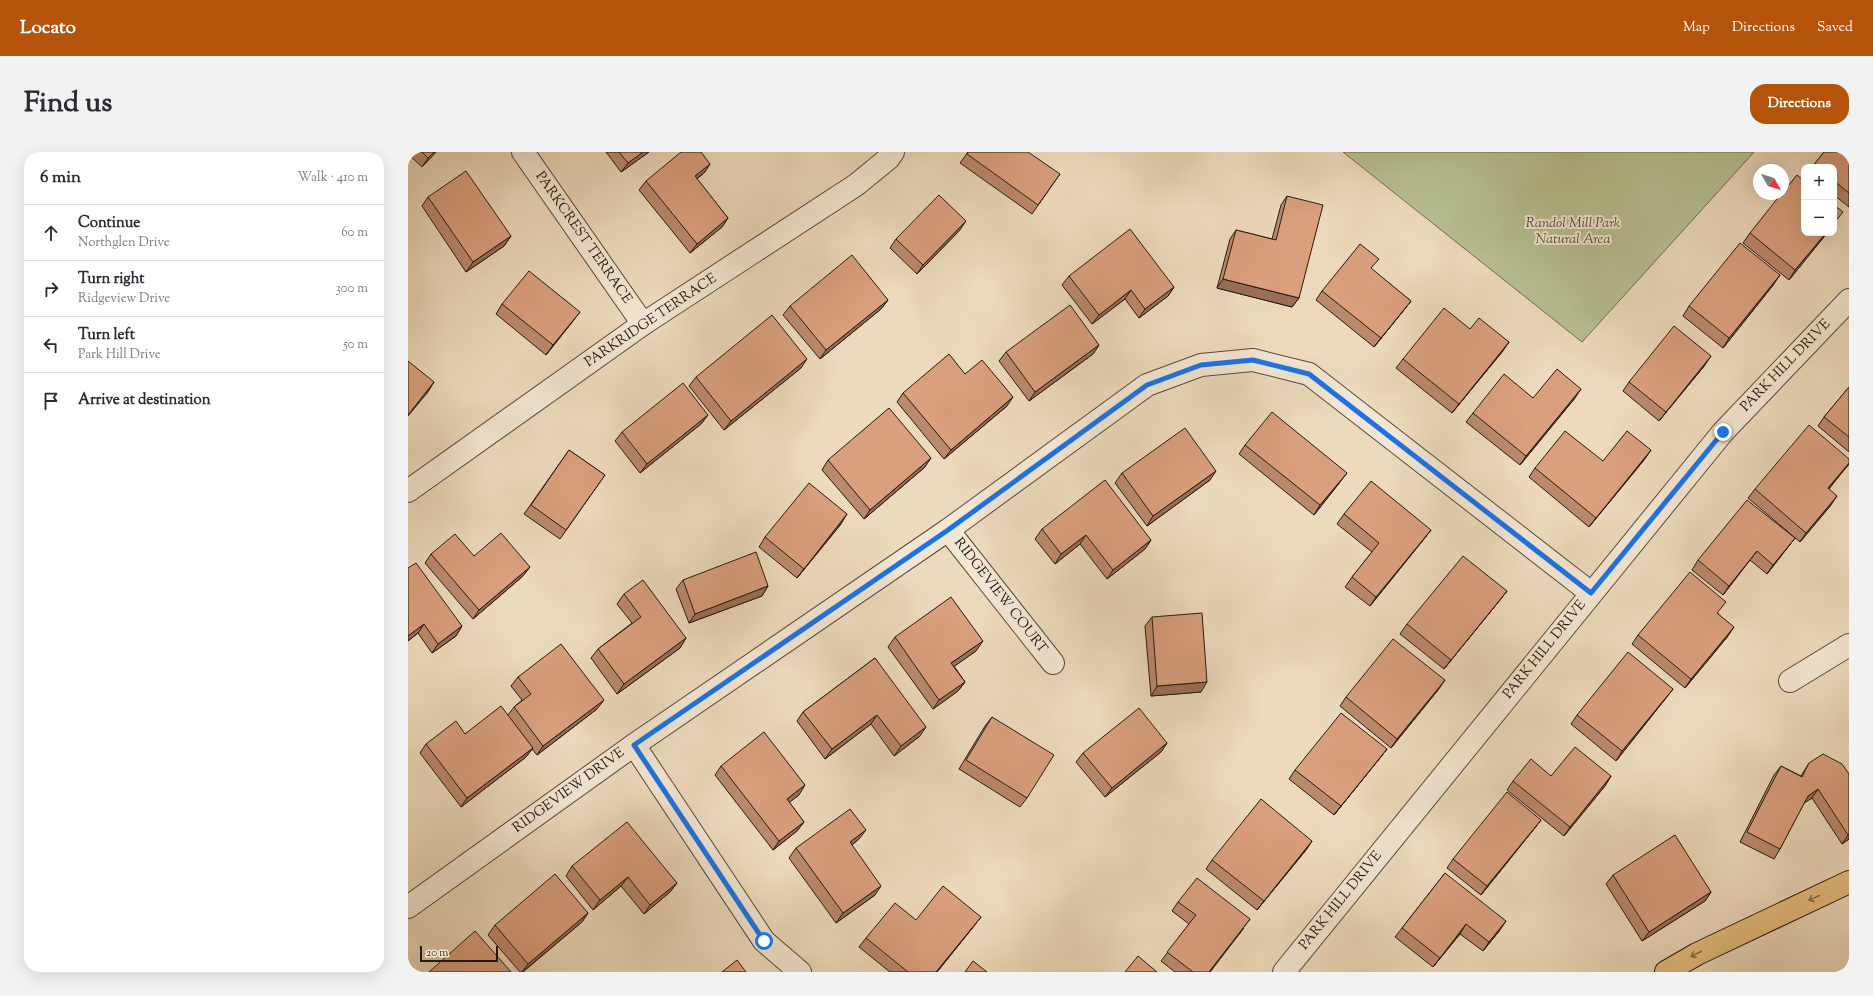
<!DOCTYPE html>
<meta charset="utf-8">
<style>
body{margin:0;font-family:"Sorts Mill Goudy",serif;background:#f2f2f3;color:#2b2b33}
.controls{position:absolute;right:12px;top:12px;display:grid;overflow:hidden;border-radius:8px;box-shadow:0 4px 16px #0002}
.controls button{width:36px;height:36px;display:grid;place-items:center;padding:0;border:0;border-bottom:1px solid #e1e1e2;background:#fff;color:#2b2b33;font:20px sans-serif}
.compass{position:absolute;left:1345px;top:12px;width:36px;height:36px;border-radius:50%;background:#fff;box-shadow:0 4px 16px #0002;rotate:129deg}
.scale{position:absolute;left:12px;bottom:10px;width:78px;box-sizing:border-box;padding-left:4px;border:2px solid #261a12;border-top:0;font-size:11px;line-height:14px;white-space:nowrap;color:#261a12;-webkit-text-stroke:3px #f3e7d3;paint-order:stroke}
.stop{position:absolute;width:12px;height:12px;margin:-9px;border:3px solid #1a73e8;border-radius:50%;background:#fff}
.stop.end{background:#1a73e8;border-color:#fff;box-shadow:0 1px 4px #0008}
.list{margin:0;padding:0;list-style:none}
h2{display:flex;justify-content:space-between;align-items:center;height:52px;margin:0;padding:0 16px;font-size:17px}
h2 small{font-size:13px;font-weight:400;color:#7c7c81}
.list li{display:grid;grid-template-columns:26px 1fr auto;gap:12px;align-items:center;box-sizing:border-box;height:56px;padding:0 16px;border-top:1px solid #e1e1e2}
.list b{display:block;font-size:15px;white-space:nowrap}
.list p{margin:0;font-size:13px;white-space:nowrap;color:#7c7c81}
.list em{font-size:13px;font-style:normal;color:#7c7c81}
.icon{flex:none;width:22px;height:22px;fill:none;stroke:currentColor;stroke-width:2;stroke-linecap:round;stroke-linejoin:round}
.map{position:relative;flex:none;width:1441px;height:820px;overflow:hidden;border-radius:16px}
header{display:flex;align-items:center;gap:24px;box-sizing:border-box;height:56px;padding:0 20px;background:#b45309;color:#fff}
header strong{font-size:19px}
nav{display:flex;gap:22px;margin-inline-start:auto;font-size:14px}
.intro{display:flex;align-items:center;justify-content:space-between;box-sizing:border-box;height:96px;padding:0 24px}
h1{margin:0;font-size:28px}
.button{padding:10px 18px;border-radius:16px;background:#b45309;color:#fff;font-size:14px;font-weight:700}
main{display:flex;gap:24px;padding:0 24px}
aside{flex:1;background:#fff;border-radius:16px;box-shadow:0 4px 16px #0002}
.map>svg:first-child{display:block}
.green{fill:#b7c092;stroke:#6e6d52}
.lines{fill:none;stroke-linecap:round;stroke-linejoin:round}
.minor-casing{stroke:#584a3c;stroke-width:24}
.major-casing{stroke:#261a12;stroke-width:24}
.minor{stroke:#f3e7d3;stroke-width:22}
.major{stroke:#e6bd7e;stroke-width:22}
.wall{fill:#bb896c;stroke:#261a12}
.shaded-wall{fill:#996f58;stroke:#261a12}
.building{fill:#da9f7d;stroke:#261a12}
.oneway{stroke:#866c48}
.route{stroke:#1a73e8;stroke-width:5}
.labels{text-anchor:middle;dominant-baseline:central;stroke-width:4;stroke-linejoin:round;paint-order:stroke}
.park-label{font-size:14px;font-style:italic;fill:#524c38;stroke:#f3e7d3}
.street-label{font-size:14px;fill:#261a12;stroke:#f3e7d3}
</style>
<header>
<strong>Locato</strong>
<nav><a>Map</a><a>Directions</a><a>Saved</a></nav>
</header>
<div class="intro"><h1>Find us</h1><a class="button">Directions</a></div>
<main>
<aside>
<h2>6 min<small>Walk · 410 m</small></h2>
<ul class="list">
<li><svg class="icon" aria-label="ahead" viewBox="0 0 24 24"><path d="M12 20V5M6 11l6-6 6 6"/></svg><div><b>Continue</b><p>Northglen Drive</p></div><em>60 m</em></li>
<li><svg class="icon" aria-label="right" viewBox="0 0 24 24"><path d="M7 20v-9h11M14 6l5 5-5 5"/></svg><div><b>Turn right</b><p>Ridgeview Drive</p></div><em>300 m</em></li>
<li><svg class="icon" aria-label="left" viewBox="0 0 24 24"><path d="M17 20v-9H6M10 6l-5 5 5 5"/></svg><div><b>Turn left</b><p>Park Hill Drive</p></div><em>50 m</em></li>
<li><svg class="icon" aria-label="arrive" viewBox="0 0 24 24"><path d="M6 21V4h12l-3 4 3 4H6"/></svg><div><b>Arrive at destination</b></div></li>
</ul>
</aside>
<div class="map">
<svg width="1441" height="820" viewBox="0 0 1441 820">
<rect width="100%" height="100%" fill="#eddabc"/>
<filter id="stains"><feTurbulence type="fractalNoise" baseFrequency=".005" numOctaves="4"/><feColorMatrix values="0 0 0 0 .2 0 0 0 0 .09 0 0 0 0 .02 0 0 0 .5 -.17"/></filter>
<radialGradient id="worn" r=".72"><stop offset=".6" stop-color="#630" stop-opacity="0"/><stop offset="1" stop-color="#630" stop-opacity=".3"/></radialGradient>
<polygon class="green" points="935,0 1346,0 1174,190"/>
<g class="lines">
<defs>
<g id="minor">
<polyline points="115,0 235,172"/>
<polyline points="0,339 235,172 448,33 481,6 485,0"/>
<polyline points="540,378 645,511"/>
<polyline points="1382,529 1441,493"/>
<polyline points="226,593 356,789 392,820"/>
<polyline points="0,755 226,593 540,378 739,233 793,213 845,208 901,222 1183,441"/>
<polyline points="876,820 1315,280 1441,148"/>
</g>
<polyline id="major" points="1258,820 1289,802 1441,730"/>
</defs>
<use href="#minor" class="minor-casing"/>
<use href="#major" class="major-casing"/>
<use href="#minor" class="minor"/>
<use href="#major" class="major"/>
</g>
<g class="wall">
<polygon points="0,0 28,0 14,15 0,2"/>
<polygon points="198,0 241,0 213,20"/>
<polygon points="560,0 652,22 624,62 552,11"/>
<polygon points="1416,0 1441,0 1441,55 1426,43 1426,15 1404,15"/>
<polygon points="302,12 296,21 289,27 320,66 314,75 282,101 231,38 238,29"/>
<polygon points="879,44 891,146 884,155 809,136 822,87 828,78 864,87 873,53"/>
<polygon points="20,45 103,84 96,94 58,120 14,54"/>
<polygon points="552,78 509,122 482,96 488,87"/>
<polygon points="1342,81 1419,81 1381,128 1335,91"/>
<polygon points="963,117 1003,149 996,158 966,195 908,148 914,139"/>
<polygon points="661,124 766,135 760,144 731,166 717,147 684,172 654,133"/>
<polygon points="1366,132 1315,196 1275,164 1281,154"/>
<polygon points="480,148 473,157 412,207 375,163 382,154"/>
<polygon points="94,152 165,169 138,203 88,162"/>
<polygon points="1062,177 1101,190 1094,200 1044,261 988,216 995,207"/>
<polygon points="691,193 685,202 621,249 591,209 598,200"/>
<polygon points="1297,213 1251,269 1215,239 1221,230"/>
<polygon points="393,216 316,278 281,234 288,225"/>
<polygon points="557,222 599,254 536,307 489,250 495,241"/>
<polygon points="1441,235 1441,300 1410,274 1416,265"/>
<polygon points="1125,246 1167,246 1112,313 1058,270 1065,261"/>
<polygon points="300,263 293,272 232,321 207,289 214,280"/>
<polygon points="837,293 932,330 906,363 831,302"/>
<polygon points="161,298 197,323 152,387 116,362"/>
<polygon points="1243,298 1236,308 1181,375 1121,325 1127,316 1195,309"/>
<polygon points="420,308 517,315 456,367 414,318"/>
<polygon points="1441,312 1436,318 1421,337 1423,353 1392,390 1340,346 1347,337"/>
<polygon points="714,321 802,328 739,374 707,331"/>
<polygon points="936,362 1023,378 1016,387 962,454 937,435 944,425 964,400 929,372"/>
<polygon points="433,372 389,426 351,395 357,385"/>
<polygon points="634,377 743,388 737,397 699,427 672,392 647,412 627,387"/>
<polygon points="1387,386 1359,422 1342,408 1315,443 1284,418 1290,408"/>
<polygon points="23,402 66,404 115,424 65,467 17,411"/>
<polygon points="0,416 54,474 48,484 24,501 10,481 0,489"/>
<polygon points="275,428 360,434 354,444 281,471 268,437"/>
<polygon points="1099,439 1092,448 1036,517 992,482 999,472"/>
<polygon points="216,442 278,486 272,496 209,542 183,506 190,497 224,471 209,452"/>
<polygon points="1310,461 1320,484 1277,536 1224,492 1230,483"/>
<polygon points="744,465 793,540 743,544 737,474"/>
<polygon points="487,485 568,499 546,514 557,530 550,539 525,557 480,495"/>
<polygon points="467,506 512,584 486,604 463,572 417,607 389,569 395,560"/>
<polygon points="110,525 189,557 129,603 124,597 118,605 53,655 12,601 18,592 57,582 100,563 106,555 114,548 103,534"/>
<polygon points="1037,528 1030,538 983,596 932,554 938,545"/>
<polygon points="1258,546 1208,609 1163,572 1169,563"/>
<polygon points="584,565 619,646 612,655 551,617 577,574"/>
<polygon points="759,591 753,600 697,645 668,610 675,601"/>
<polygon points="979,597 972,606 926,663 881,627 887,618"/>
<polygon points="1401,611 1441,622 1441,687 1434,692 1404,646 1396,651 1372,697 1366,707 1332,690 1366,623 1373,614 1393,624"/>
<polygon points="313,614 391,643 381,650 396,670 389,679 365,698 307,623"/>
<polygon points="1143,624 1203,624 1197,634 1156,684 1099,638 1105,629"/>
<polygon points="1133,668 1126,677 1073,743 1039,716 1045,707"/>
<polygon points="451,687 444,693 467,743 428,771 381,706 388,696"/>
<polygon points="904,689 898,698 849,758 798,717 804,708"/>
<polygon points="164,714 269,731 262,740 236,762 213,734 185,758 158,724"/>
<polygon points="1037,721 1092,778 1075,799 1052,782 1025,815 987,785"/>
<polygon points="1205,723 1303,740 1297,749 1234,789 1198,732"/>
<polygon points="770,750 836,776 802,820 767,820 753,809 781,772 764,759"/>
<polygon points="180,761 174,770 115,820 112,820 80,783 87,773"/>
<polygon points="508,768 566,774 529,820 482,820 451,795 458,786"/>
</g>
<g class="shaded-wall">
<polygon points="26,0 28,0 14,15 20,6"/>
<polygon points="235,0 241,0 213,20 220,11"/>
<polygon points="302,12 296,21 280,33 287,24"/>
<polygon points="320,66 314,75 282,101 289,92"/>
<polygon points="558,69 552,78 509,122 515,113"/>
<polygon points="1418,81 1419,81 1381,128 1387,118"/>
<polygon points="103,84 96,94 58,120 65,110"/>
<polygon points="1372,123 1366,132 1315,196 1321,186"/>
<polygon points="815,127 891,146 884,155 809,136"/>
<polygon points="766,135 760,144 731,166 737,157"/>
<polygon points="723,138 717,147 684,172 691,163"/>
<polygon points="480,148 473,157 412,207 418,198"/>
<polygon points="1003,149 996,158 966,195 973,186"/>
<polygon points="172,160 165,169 138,203 145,193"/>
<polygon points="1101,190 1094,200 1044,261 1051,252"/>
<polygon points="691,193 685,202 621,249 627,240"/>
<polygon points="1303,204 1297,213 1251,269 1258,260"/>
<polygon points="399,207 393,216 316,278 323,269"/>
<polygon points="26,230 20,240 0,264 0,263"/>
<polygon points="1173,237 1167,246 1112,313 1118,304"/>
<polygon points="605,245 599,254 536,307 543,298"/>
<polygon points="300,263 293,272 232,321 239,312"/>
<polygon points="1243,298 1236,308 1181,375 1188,366"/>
<polygon points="523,306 517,315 456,367 462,358"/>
<polygon points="1441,312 1436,318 1413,345 1420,336"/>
<polygon points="808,319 802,328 739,374 745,364"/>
<polygon points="939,321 932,330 906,363 912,353"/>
<polygon points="1429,344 1423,353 1392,390 1398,381"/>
<polygon points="439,362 433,372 389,426 396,417"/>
<polygon points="1023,378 1016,387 962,454 968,445"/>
<polygon points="678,383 672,392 647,412 653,402"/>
<polygon points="1387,386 1359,422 1365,413"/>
<polygon points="743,388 737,397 699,427 705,418"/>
<polygon points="1349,399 1342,408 1315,443 1321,434"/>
<polygon points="122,415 115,424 65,467 71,458"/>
<polygon points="360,434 354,444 281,471 287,462"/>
<polygon points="1099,439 1092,448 1036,517 1043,508"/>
<polygon points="16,472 10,481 0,489 0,484"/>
<polygon points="54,474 48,484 24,501 30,492"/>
<polygon points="1326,475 1320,484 1277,536 1283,527"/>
<polygon points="278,486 272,496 209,542 216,532"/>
<polygon points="575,489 568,499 537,521 543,511"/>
<polygon points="1037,528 1030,538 983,596 989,587"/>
<polygon points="557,530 550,539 525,557 531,548"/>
<polygon points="799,530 793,540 743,544 749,534"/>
<polygon points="1265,537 1258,546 1208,609 1214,599"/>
<polygon points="196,548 189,557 129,603 135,594"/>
<polygon points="469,563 463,572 417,607 424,597"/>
<polygon points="518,575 512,584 486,604 493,594"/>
<polygon points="759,591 753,600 697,645 704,636"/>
<polygon points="125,596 118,605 53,655 59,646"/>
<polygon points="979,597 972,606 926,663 933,654"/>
<polygon points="1203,624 1197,634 1156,684 1162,675"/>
<polygon points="397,633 391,643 373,657 379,647"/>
<polygon points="1410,637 1404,646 1393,653 1400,644"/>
<polygon points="1133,668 1126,677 1073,743 1079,734"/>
<polygon points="396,670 389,679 365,698 371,689"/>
<polygon points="458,678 451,687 435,700 442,690"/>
<polygon points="1441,682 1441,687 1434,692 1440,683"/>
<polygon points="904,689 898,698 849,758 856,749"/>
<polygon points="220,725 213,734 185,758 192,748"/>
<polygon points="269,731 262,740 236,762 242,753"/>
<polygon points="473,734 467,743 428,771 435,761"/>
<polygon points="1303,740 1297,749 1234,789 1241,780"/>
<polygon points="180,761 174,770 114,820 120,812"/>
<polygon points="573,765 566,774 529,820 528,820"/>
<polygon points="842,767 802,820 801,820"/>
<polygon points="1098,769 1092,778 1075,799 1081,790"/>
<polygon points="1058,772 1052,782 1025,815 1032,806"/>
</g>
<g class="building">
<polygon points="14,0 26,0 20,6"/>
<polygon points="211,0 235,0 220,11"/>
<polygon points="273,0 293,0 302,12 287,24 320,66 289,92 238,29"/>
<polygon points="560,0 620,0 652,22 630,53 559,2"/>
<polygon points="1416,0 1441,0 1441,41 1426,29 1426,15 1408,15 1406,13"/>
<polygon points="58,19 103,84 65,110 20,45"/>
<polygon points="1389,23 1396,29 1396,81 1418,81 1387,118 1342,81 1373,42 1375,42 1375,40"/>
<polygon points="531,43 558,69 515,113 488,87"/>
<polygon points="879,44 915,53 891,146 815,127 828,78 868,88"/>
<polygon points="1426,53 1435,60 1426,71"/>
<polygon points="722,77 766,135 737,157 723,138 691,163 661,124"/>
<polygon points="1332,91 1372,123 1321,186 1281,154"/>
<polygon points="952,92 971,107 963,116 1003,149 973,186 914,139"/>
<polygon points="444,103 480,148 418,198 382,154"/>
<polygon points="121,119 172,160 145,193 94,152"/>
<polygon points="662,153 691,193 627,240 598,200"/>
<polygon points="1036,156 1062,177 1071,166 1101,190 1051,252 995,207"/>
<polygon points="364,163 399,207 323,269 288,225"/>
<polygon points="1266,174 1303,204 1258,260 1221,230"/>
<polygon points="541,202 557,222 574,208 605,245 543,298 495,241"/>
<polygon points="0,209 26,230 0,263"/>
<polygon points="1149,217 1173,237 1118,304 1065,261 1096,222 1125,246"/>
<polygon points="275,231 300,263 239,312 214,280"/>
<polygon points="1441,235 1441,285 1416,265"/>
<polygon points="481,256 523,306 462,358 420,308"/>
<polygon points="864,260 939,321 912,353 837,293"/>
<polygon points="1401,273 1441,307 1441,311 1420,336 1429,344 1398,381 1347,337"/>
<polygon points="777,276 808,319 745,364 714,321"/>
<polygon points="1157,279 1195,309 1219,279 1243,298 1188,366 1127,316"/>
<polygon points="161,298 197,323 158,378 123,353"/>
<polygon points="697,328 743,388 705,418 678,383 653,402 634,377"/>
<polygon points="963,329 1023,378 968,445 944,425 971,391 936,362"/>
<polygon points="401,331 439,362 396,417 357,385"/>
<polygon points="1339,348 1387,386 1365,413 1349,399 1321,434 1290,408"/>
<polygon points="93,381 122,415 71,458 23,402 47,382 66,404"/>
<polygon points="348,400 360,434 287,462 275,428"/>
<polygon points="1055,404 1099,439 1043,508 999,472"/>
<polygon points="8,411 54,474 30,492 16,472 0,484 0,416"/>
<polygon points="1282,420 1318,450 1309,461 1326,475 1283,527 1230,483"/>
<polygon points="235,428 278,486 216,532 190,497 233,465 216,442"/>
<polygon points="543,445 575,489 543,511 557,530 531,548 487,485"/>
<polygon points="794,461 799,530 749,534 744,465"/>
<polygon points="985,487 1037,528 989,587 938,545"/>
<polygon points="153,492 196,548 135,594 106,555 123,542 110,525"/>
<polygon points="1220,500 1265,537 1214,599 1169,563"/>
<polygon points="467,506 518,575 493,594 469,563 424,597 395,560"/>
<polygon points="93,554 125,596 59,646 18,592 48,569 57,582"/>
<polygon points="731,556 759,591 704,636 675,601"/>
<polygon points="933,561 979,597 933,654 887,618"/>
<polygon points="584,565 646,603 619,646 558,608"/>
<polygon points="356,580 397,633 379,647 396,670 371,689 313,614"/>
<polygon points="1167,595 1203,624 1162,675 1105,629 1123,607 1143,624"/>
<polygon points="1415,602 1434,612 1441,622 1441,682 1440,683 1410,637 1400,644 1372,697 1339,680 1373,614 1394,625 1401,611"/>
<polygon points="1099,640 1133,668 1079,734 1045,707"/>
<polygon points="853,647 904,689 856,749 804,708"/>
<polygon points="442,657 458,678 442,690 473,734 435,761 388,696"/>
<polygon points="219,670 269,731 242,753 220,725 192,748 164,714"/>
<polygon points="1267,683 1303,740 1241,780 1205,723"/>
<polygon points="1037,721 1098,769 1081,790 1058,772 1032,806 994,776"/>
<polygon points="147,722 180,761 120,812 87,773"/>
<polygon points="789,726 842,767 801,820 785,820 759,800 788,763 770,750"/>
<polygon points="535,734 573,765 528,820 500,820 458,786 487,751 508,768"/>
<polygon points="67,779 103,820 21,820"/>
<polygon points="730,804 749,820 717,820"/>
<polygon points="329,808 338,820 314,820"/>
<polygon points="565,809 579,820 557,820"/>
</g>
<defs><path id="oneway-shaft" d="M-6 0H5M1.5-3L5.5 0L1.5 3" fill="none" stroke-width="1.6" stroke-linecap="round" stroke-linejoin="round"/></defs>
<g class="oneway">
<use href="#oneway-shaft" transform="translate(1406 746) rotate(155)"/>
<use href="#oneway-shaft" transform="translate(1288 802) rotate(152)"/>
</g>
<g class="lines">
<polyline class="route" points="356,789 226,593 540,378 739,233 793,213 845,208 901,222 1183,441 1315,280"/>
</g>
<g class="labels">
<g class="park-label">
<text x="1165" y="72">Randol Mill Park<tspan x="1165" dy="16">Natural Area</tspan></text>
</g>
<g class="street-label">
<text transform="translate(175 86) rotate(55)">PARKCREST TERRACE</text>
<text transform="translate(243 169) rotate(-34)">PARKRIDGE TERRACE</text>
<text transform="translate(1378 214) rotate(-46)">PARK HILL DRIVE</text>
<text transform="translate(592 444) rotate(52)">RIDGEVIEW COURT</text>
<text transform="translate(1137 498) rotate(-51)">PARK HILL DRIVE</text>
<text transform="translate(161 639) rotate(-36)">RIDGEVIEW DRIVE</text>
<text transform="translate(933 749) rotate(-51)">PARK HILL DRIVE</text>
</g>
</g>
<rect width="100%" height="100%" filter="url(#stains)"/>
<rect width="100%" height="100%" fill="url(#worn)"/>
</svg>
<div class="controls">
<button>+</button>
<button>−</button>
</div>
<svg class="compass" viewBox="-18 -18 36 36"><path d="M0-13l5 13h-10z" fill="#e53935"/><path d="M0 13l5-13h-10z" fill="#7c7c81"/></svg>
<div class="scale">20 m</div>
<div class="stop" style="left:356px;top:789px"></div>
<div class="stop end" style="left:1315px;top:280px"></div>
</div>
</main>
